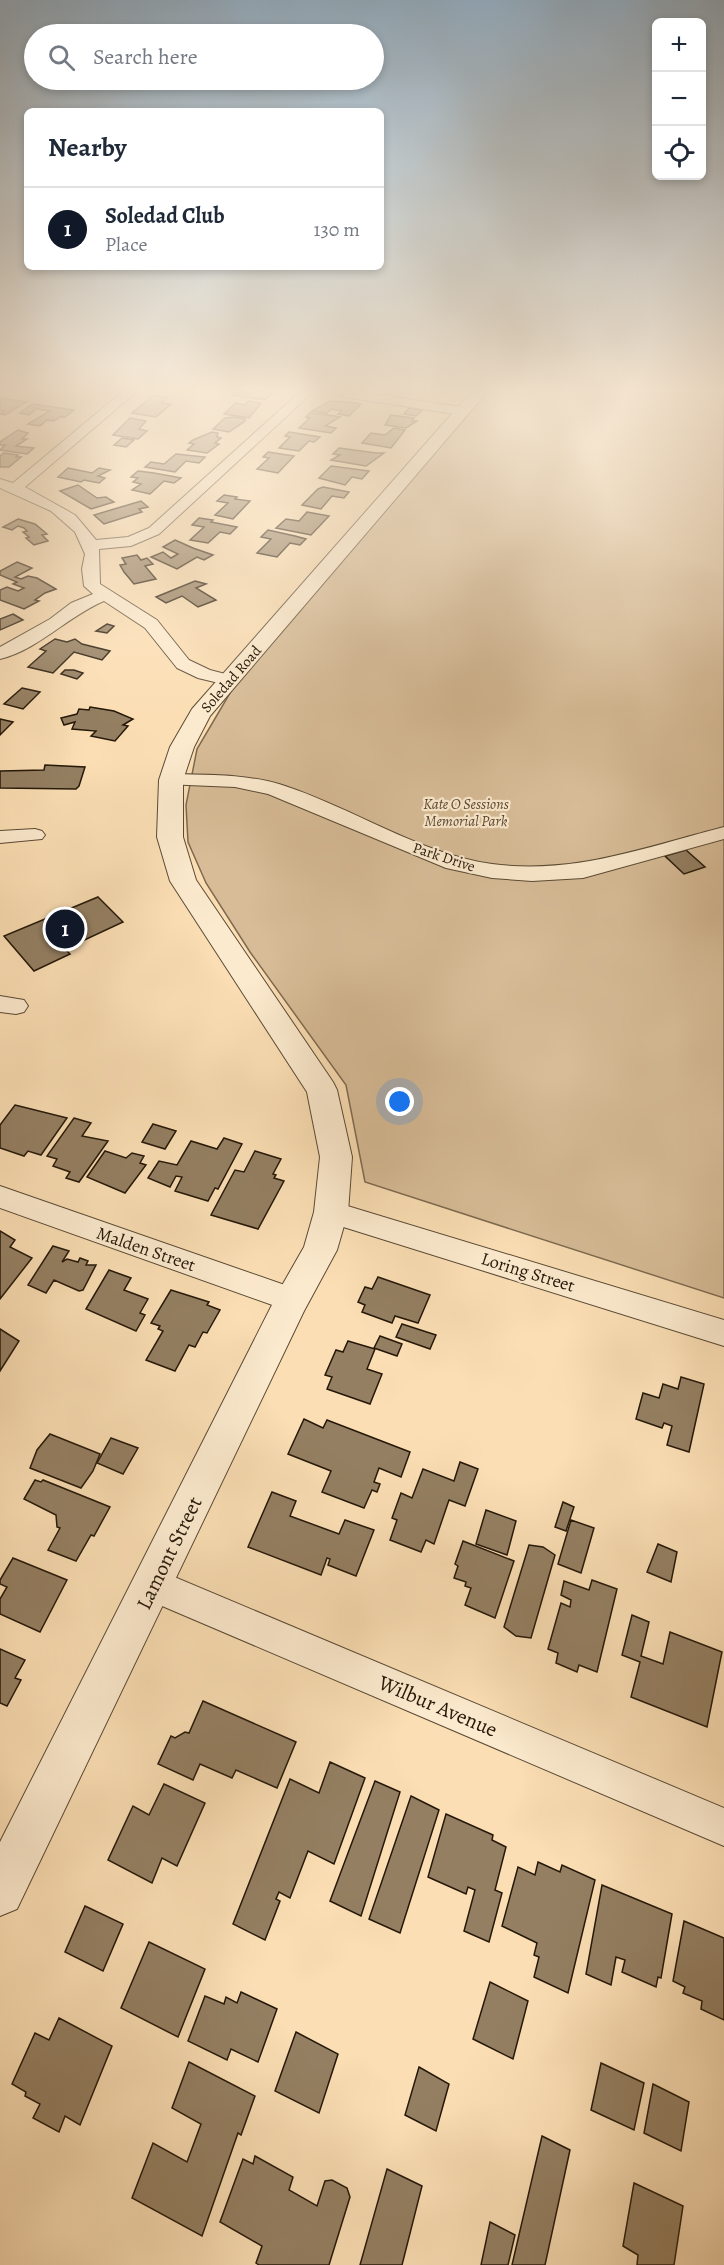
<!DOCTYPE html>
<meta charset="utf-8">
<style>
body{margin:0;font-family:Alegreya,serif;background:#f2f2f3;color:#1f2937}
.controls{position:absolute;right:18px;top:18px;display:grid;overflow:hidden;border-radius:9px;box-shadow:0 3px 9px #0003}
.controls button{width:54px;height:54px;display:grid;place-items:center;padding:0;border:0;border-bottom:2px solid #e0e1e3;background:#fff;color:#1f2937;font:30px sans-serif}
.you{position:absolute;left:400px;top:1102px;width:21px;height:21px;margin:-15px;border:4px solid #fff;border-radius:50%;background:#1a73e8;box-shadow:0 0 0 9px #1a73e833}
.badge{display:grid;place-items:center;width:39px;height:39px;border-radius:50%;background:#111827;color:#fff;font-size:20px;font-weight:700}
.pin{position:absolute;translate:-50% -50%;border:3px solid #fff;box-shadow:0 2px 6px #0006}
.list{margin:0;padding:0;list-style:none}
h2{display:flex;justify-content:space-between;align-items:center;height:78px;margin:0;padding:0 24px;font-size:26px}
h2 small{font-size:20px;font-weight:400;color:#747a83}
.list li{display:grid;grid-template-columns:39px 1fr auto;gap:18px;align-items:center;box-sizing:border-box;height:84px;padding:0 24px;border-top:2px solid #e0e1e3}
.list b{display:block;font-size:22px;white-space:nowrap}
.list p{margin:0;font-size:20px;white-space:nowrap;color:#747a83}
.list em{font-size:20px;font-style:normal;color:#747a83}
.icon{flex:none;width:33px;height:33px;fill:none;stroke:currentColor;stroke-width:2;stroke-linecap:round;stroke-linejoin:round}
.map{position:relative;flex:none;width:724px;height:2265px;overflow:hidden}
.search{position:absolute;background:#fff;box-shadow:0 3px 9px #0003;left:24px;top:24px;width:360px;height:66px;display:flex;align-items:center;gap:15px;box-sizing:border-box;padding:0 21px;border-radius:33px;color:#747a83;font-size:22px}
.panel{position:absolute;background:#fff;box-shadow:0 3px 9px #0003;left:24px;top:108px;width:360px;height:162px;border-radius:9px}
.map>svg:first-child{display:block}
.green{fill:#d7bc97;stroke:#7e6a50;stroke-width:1.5}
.building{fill:#947f62;stroke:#251809;stroke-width:1.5}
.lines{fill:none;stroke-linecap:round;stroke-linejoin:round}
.minor-casing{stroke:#5a4a34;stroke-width:2}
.tertiary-casing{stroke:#5a4a34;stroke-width:2}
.minor{fill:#fceace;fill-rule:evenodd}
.tertiary{fill:#fceace;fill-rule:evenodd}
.labels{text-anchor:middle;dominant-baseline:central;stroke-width:4.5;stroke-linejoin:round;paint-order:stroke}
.far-street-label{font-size:15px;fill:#251809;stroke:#fceace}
.far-park-label{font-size:15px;font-style:italic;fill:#5a4934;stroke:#fceace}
.street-label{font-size:18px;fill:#251809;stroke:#fceace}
.near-street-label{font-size:21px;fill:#251809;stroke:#fceace}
</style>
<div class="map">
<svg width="724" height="2265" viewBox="0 0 724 2265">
<rect width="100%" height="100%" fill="#fbdeb4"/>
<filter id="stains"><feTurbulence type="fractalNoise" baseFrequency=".00333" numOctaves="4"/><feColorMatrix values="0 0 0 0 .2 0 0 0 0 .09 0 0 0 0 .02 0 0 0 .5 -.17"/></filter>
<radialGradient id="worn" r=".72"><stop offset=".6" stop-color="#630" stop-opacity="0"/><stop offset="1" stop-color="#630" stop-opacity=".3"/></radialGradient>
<polygon class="green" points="487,392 724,392 724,1298 365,1182 346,1085 250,952 206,883 188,842 186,805 197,749 233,688"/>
<g class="building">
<polygon points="234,392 274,392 265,400 231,395"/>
<polygon points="154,395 168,397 161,403 171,404 156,417 132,413"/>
<polygon points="0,398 26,402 5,415 0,414 4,411 0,410"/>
<polygon points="248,401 261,403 249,418 224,414 236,403 245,405"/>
<polygon points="330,401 348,402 361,404 349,416 338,414 342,411 331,409 327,413 312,411"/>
<polygon points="32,404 74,410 65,417 60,417 54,421 47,420 40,426 28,424 50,411 36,409 29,415 20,413"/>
<polygon points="409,408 422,410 416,416 404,414"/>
<polygon points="310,413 322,414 340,417 325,426 336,428 331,433 299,428 310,418 306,417"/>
<polygon points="391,415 414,418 412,421 417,421 406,428 385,425"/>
<polygon points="235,417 245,419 245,421 229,432 213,429 225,418"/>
<polygon points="130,418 146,421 139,429 147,431 138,439 113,435"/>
<polygon points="394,428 405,430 391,448 362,443 371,433 385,435"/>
<polygon points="18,430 28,433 22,439 27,439 16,446 34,448 27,454 0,450 5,445 0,445 0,442"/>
<polygon points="212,432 218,433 217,437 221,438 215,443 219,444 207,453 187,450 194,444 189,443 193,440"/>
<polygon points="289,432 295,433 320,437 314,442 309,441 299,451 279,448 290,437 285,436"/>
<polygon points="122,438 134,440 126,447 114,445"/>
<polygon points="339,448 376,453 384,453 366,466 331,460 340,455 333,454"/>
<polygon points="268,452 294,456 278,473 257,469 269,458 263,457"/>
<polygon points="4,453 18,455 16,457 21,457 9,467 0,467 0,456"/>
<polygon points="176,454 205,457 199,463 186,461 175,472 145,467 151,462 164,464"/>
<polygon points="331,466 354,469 369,471 362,479 352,477 345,485 319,478"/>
<polygon points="68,468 92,473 99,468 110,470 98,476 105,478 99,483 84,480 81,482 58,477"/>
<polygon points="138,471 154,473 181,478 174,483 164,481 150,494 132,490 141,484 133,482 138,478 131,477"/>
<polygon points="78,485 97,498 106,497 114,502 91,509 60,491"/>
<polygon points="323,487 349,492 344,498 332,496 321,509 302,505 318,489"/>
<polygon points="224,495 237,497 235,499 250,501 233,519 215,515 228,503 217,501"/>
<polygon points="141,501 148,507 139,509 142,512 104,524 94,515"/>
<polygon points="307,512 329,516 311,535 276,528 286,519 299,521"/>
<polygon points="199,518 213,520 211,522 237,527 230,534 220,532 208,543 190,540 204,527 192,525"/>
<polygon points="18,519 35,524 47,534 42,535 48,541 34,545 26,538 29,537 23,532 27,531 24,528 18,526 12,530 3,527"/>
<polygon points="268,530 295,536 306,539 300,545 290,543 277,557 257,553 271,539 261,537"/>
<polygon points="175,540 193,548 213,555 204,560 197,557 177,569 151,557 163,552 171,558 178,554 163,547"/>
<polygon points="137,555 141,560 147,558 153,564 145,566 156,579 134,584 124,572 120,565 126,564 122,558"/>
<polygon points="17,562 32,568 15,577 21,579 28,576 37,578 56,589 45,593 35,600 39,601 24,609 0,600 0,590 7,587 18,591 24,588 13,584 17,582 0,575 0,571"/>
<polygon points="195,581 206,584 196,588 216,600 198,607 182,596 166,603 156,597"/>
<polygon points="13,614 23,620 0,630 0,619"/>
<polygon points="107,624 114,626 107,633 96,631"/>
<polygon points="55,639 67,642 75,639 82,644 110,651 102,660 74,652 53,673 28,667 46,651 40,649"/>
<polygon points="65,670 74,670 83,673 77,679 61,674"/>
<polygon points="22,688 40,692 23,709 4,704"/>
<polygon points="90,707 114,711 133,719 123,725 128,726 115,741 91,736 96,731 72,729 75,722 64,725 61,718 77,714 79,709 89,710"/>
<polygon points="0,719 13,722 0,735"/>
<polygon points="45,765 85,767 79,786 76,789 0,788 0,771 44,770"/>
<polygon points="686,850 705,867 684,874 665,856"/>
<polygon points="98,897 123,922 65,949 70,954 34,971 4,936"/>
<polygon points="15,1105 67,1118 41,1155 28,1151 24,1156 0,1148 0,1125"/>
<polygon points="74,1118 91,1123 82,1136 108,1141 79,1182 66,1178 70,1172 53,1166 57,1159 47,1156"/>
<polygon points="153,1124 176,1131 165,1149 142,1142"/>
<polygon points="224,1138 242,1144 218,1189 215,1188 208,1201 175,1191 182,1177 176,1176 170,1187 148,1178 159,1161 177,1165 191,1141 217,1149"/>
<polygon points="105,1151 126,1158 132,1153 144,1156 140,1163 146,1165 125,1193 87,1177"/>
<polygon points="255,1151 281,1159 273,1174 276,1175 274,1178 284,1181 258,1229 211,1215 235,1170 244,1172"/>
<polygon points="0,1231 15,1240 10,1247 32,1258 0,1299"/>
<polygon points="53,1246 69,1251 62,1262 67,1259 78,1262 80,1258 88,1261 86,1265 96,1265 83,1290 79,1291 54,1280 46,1293 28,1285"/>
<polygon points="109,1270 131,1278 124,1290 148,1299 140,1313 145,1315 136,1331 86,1309"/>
<polygon points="378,1277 430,1295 418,1323 395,1316 392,1323 362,1312 365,1305 358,1302 365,1287 372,1289"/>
<polygon points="171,1290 209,1302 207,1305 220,1310 207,1333 203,1332 195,1347 189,1345 175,1371 146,1360 163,1331 158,1329 160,1326 151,1323"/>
<polygon points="402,1324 436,1335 430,1349 396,1337"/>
<polygon points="0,1329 19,1341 0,1371"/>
<polygon points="380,1336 402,1344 397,1356 374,1348"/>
<polygon points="348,1341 375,1349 367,1369 382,1374 370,1404 327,1389 332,1377 325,1375 336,1350 343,1352"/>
<polygon points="681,1377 704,1384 689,1452 667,1445 672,1426 664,1423 662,1428 636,1419 643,1393 659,1398 663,1384 678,1389"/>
<polygon points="304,1419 323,1428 327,1420 410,1452 401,1477 379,1468 374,1482 380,1484 377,1492 372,1490 364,1508 322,1492 331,1471 288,1454"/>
<polygon points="50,1434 100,1454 93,1471 81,1488 30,1468 37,1450"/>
<polygon points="111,1438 138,1448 123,1474 97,1463"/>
<polygon points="460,1462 478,1469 465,1506 449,1500 434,1544 426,1540 421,1552 390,1540 397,1520 392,1518 401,1493 412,1498 423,1469 454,1481"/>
<polygon points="35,1480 41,1482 43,1480 110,1507 94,1536 91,1535 76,1561 48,1550 60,1528 57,1527 56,1515 24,1499"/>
<polygon points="272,1492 296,1501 290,1516 339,1534 345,1520 374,1530 356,1576 328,1565 330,1559 327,1558 321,1575 248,1547"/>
<polygon points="563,1502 574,1507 566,1531 555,1527"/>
<polygon points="486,1510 516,1521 507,1555 476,1544"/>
<polygon points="571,1520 594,1528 581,1573 558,1564"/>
<polygon points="463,1541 514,1561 495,1618 465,1605 471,1588 465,1586 466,1582 454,1578 458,1566 455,1564"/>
<polygon points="658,1544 677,1552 671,1582 647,1572"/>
<polygon points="529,1545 543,1547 555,1555 531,1638 516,1636 504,1627"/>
<polygon points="13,1558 67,1580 40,1632 0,1614 0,1599 7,1587 0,1584 0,1580"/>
<polygon points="592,1580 617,1589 597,1672 579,1665 577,1672 556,1663 558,1653 548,1649 561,1603 570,1607 571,1600 561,1595 564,1581 589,1590"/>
<polygon points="632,1615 649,1622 641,1656 663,1664 670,1632 722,1652 707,1727 631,1697 640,1662 622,1655"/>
<polygon points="0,1649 25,1660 15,1678 21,1680 7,1706 0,1703"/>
<polygon points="203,1701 296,1742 277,1788 236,1770 232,1778 200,1764 193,1780 158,1764 171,1736 175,1738 185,1732 189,1733"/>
<polygon points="330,1762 365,1778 334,1864 308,1851 290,1898 279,1892 276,1899 280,1901 265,1940 233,1924 290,1779 319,1793"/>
<polygon points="375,1781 400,1792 361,1916 330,1901"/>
<polygon points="164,1784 205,1803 177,1866 162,1858 152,1883 108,1860 133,1806 149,1815"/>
<polygon points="411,1796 439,1810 400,1933 369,1919"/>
<polygon points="446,1814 493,1835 492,1840 506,1847 495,1890 502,1893 489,1942 464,1931 475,1890 468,1887 466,1894 428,1877"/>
<polygon points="538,1862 560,1872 562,1865 595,1880 568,1993 534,1977 539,1957 534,1955 537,1943 502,1926 518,1867 535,1875"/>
<polygon points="602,1885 672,1914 661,1978 658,1977 656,1987 622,1972 625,1960 616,1957 611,1985 586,1974"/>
<polygon points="85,1906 123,1924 103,1971 65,1952"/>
<polygon points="684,1921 724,1938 724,2020 701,2009 702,2001 683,1993 685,1987 673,1981"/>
<polygon points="149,1942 205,1969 178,2037 121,2008"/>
<polygon points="490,1982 528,2001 513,2059 473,2039"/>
<polygon points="241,1992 277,2009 258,2062 231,2049 227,2060 188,2041 205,1996 224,2004 226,1997 237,2003"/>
<polygon points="59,2018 112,2046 80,2125 65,2116 59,2132 33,2118 40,2104 25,2096 26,2092 12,2084 35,2033 49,2040"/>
<polygon points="296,2032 338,2054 319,2113 275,2091"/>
<polygon points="189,2062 255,2096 241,2135 238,2133 202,2236 132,2198 153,2143 187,2162 201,2124 172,2108"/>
<polygon points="601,2063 644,2083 634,2130 591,2110"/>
<polygon points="419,2067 449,2084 436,2131 405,2115"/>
<polygon points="653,2084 689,2102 681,2151 644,2133"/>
<polygon points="542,2136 570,2150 545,2265 512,2265"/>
<polygon points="255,2156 293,2177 289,2190 317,2206 325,2181 332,2180 347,2188 350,2197 329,2265 259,2265 256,2263 262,2246 220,2222 243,2159 253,2164"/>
<polygon points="387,2169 422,2186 402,2265 360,2265"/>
<polygon points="634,2183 683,2206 674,2265 637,2265 638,2255 623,2246"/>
<polygon points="490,2222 515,2235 508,2265 481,2265"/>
</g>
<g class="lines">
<defs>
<g id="minor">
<path d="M 122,392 L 136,392 L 25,487 L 75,515 L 96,540 L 128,537 L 149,528 L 300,392 L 313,392 L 159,534 L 131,546 L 99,549 L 100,584 L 157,620 L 189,660 L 210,670 L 233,676 L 236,680 L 233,684 L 227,685 L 198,678 L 177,668 L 145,628 L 104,601 C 68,616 38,650 0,659 L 0,647 L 50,619 L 71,603 L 93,594 L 84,586 L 82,569 L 85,554 L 75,532 L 51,511 L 0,488 L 0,479 L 13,483 Z"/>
<polygon points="332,392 362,392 461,407 467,411 461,415 338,396"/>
<path d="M 171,774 C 208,775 244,774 279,784 C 350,806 419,854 492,864 C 574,875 646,847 724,827 L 724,839 L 583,878 L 532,881 L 492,878 L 446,868 L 268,794 L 235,787 L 164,784 L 161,780 L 164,776 Z"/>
<polygon points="35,829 42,831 45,835 42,839 0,843 0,831"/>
<polygon points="0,996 24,1000 28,1006 24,1012 16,1014 0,1012"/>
<polygon points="0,1186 302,1291 306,1300 302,1309 292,1312 0,1208"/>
<polygon points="331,1201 724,1320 724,1346 321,1220 318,1212 321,1204"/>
<polygon points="153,1568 724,1808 724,1846 141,1597 136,1585 141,1573"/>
</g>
<polygon id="tertiary" points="471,392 487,392 210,716 194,747 183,780 183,837 196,880 333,1082 337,1090 352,1157 348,1212 337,1250 304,1311 17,1909 0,1916 0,1842 280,1289 304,1247 314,1212 320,1157 307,1092 170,881 157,837 159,780 170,747 192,709"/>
</defs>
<use href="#minor" class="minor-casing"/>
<use href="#tertiary" class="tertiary-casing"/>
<use href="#minor" class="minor"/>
<use href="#tertiary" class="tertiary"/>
</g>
<linearGradient id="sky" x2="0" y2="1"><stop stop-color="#92aabc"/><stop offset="0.55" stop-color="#fdf0dd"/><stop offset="1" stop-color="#fdf0dd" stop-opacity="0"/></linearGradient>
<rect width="724" height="709" fill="url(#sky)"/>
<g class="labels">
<g class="far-street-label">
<text transform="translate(231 679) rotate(-49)">Soledad Road</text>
<text transform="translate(444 857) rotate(18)">Park Drive</text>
</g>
<g class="far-park-label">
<text x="466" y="804">Kate O Sessions<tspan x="466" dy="17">Memorial Park</tspan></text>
</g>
<g class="street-label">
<text transform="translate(146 1249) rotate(19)">Malden Street</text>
<text transform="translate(528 1272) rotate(17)">Loring Street</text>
</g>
<g class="near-street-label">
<text transform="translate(169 1553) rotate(-64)">Lamont Street</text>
<text transform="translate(438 1706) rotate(23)">Wilbur Avenue</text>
</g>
</g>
<rect width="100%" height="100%" filter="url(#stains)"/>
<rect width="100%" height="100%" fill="url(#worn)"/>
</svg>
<div class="controls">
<button>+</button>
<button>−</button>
<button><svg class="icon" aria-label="locate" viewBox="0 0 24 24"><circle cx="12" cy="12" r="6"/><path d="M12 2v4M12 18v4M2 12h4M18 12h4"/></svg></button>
</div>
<div class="you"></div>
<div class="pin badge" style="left:65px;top:929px">1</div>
<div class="search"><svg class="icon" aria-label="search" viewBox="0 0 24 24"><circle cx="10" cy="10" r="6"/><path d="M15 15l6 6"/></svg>Search here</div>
<section class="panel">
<h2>Nearby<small></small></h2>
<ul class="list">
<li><span class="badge">1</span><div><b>Soledad Club</b><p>Place</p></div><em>130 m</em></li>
</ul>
</section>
</div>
